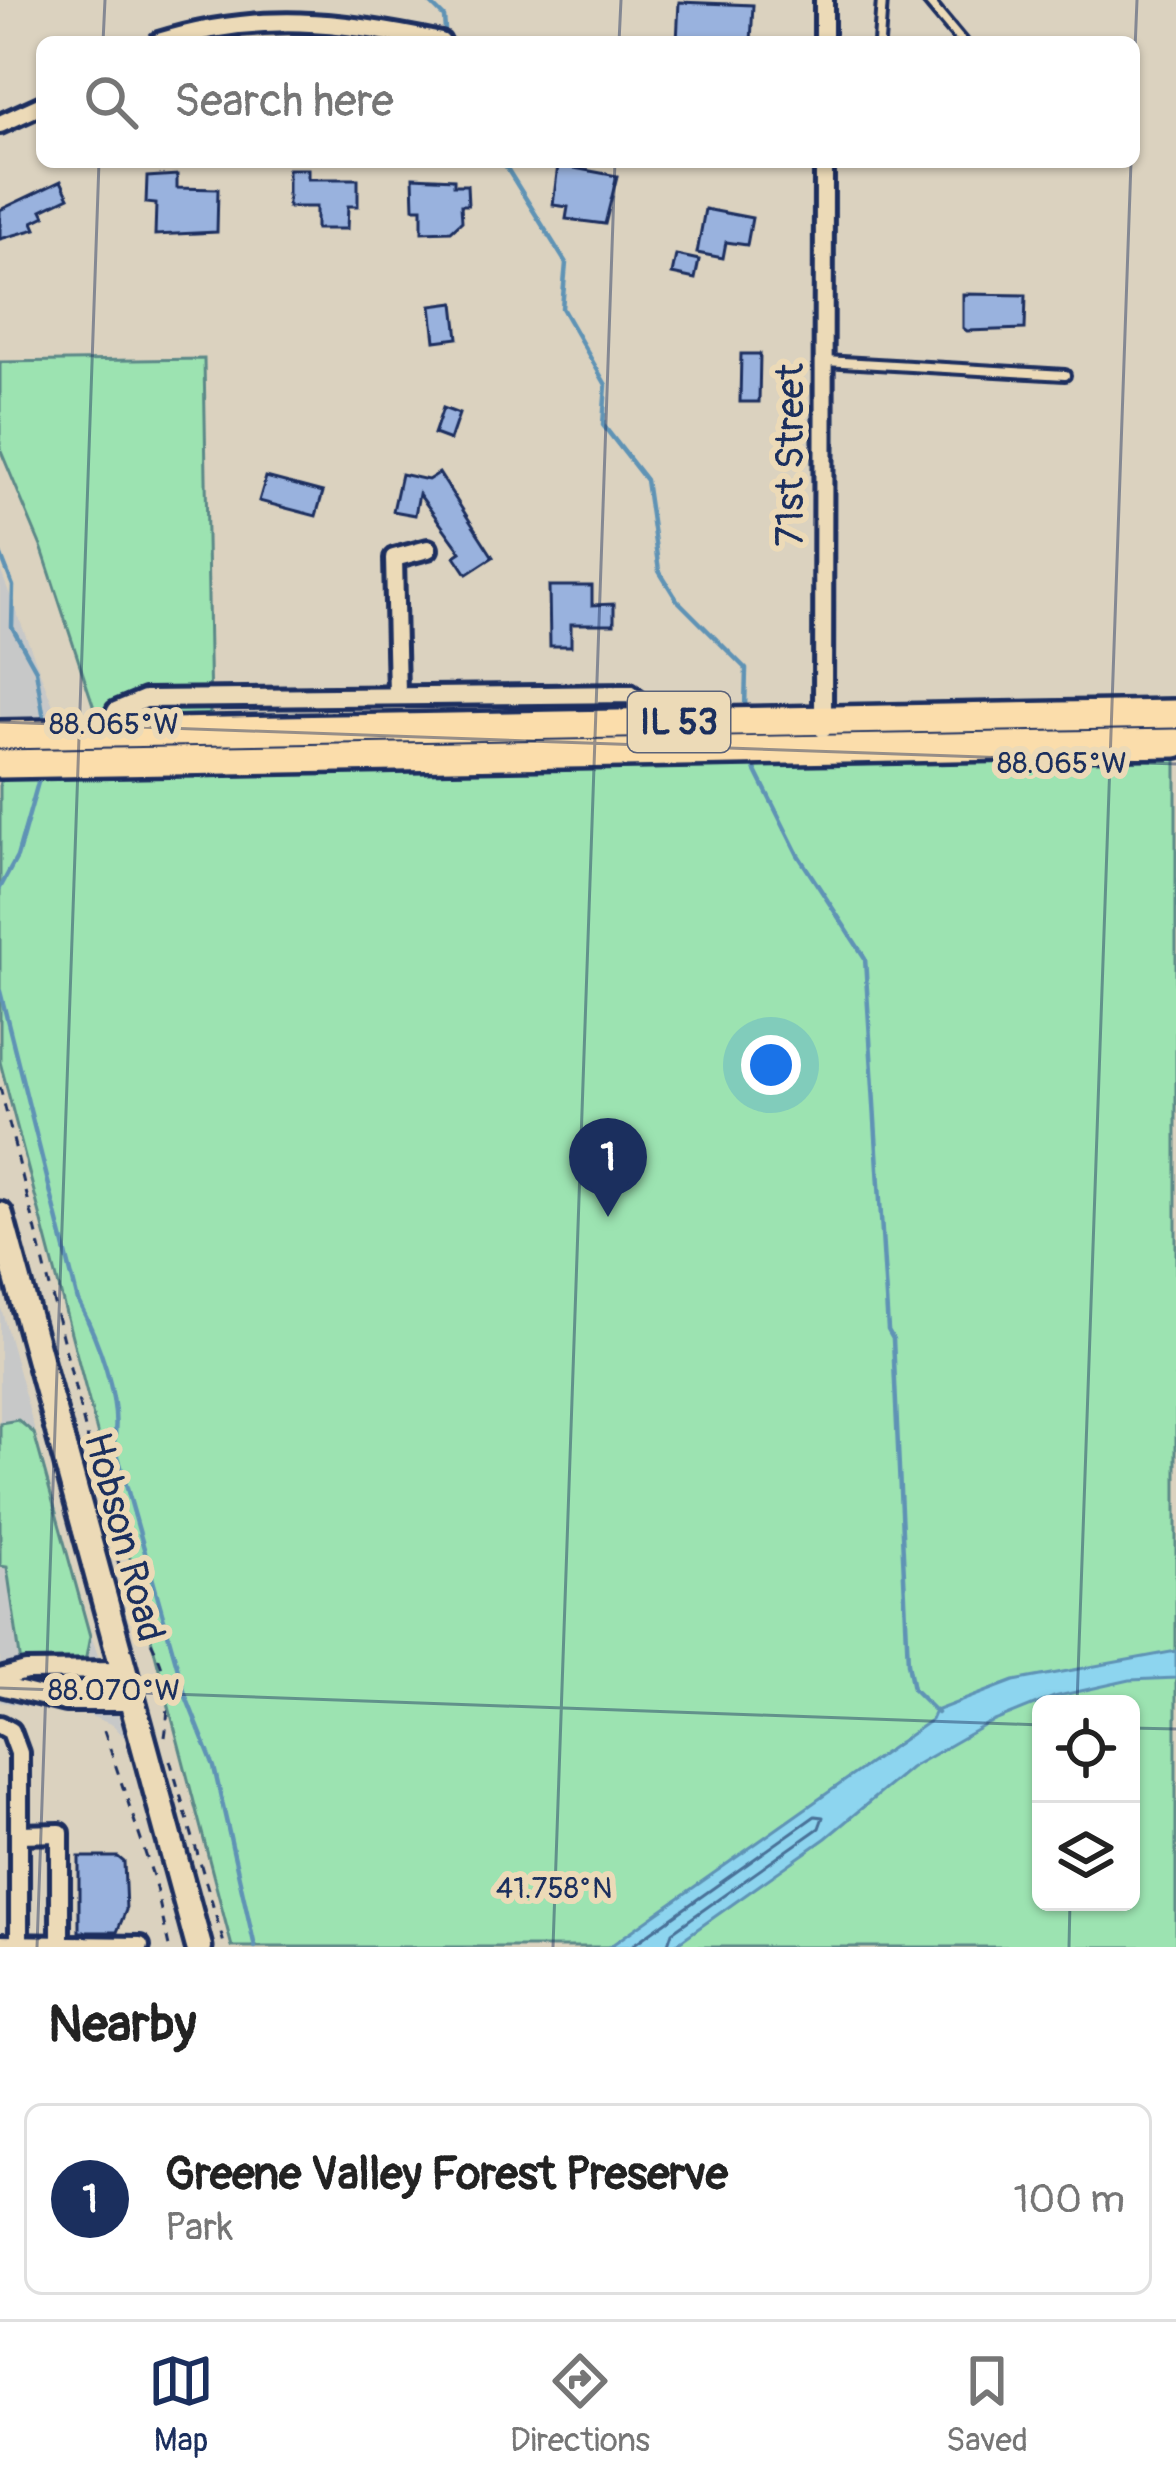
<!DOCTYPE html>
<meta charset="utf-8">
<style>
body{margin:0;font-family:Pangolin,sans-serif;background:#f2f2f2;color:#222}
.controls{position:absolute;right:36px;bottom:36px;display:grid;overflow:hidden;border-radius:18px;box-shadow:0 3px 9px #0004}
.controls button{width:108px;height:108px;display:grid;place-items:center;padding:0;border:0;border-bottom:3px solid #e0e0e0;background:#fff;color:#222;font:60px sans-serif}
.you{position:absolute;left:771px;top:1065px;width:42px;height:42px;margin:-30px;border:9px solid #fff;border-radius:50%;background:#1a73e8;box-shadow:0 0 0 18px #1a73e833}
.badge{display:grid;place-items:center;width:78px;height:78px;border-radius:50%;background:#1b2f5e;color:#fff;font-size:39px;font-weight:700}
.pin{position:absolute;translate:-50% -99px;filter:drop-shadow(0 3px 6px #0008)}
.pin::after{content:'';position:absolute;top:63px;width:42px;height:36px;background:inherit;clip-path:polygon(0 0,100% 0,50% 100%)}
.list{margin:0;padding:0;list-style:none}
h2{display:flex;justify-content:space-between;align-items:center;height:156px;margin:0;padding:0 48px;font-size:51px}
h2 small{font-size:39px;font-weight:400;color:#767676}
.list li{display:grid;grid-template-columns:78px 1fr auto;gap:36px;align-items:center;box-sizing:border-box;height:192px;margin:0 24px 24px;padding:0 24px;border:3px solid #e0e0e0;border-radius:18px}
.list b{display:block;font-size:45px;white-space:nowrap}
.list p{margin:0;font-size:39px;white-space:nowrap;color:#767676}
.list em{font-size:39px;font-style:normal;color:#767676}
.icon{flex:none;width:66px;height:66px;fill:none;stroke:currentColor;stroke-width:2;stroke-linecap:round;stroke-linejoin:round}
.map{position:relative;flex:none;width:1176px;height:1947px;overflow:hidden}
.search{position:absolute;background:#fff;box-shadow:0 3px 9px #0004;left:36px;right:36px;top:36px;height:132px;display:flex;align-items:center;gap:30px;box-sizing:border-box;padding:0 42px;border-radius:18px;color:#767676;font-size:45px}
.sheet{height:372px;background:#fff}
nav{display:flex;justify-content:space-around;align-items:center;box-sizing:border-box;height:168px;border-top:3px solid #e0e0e0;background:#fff;font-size:33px;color:#767676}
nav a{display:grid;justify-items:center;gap:6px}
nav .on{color:#1b2f5e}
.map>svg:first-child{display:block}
.built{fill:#c7c8c8}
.green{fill:#9ce3b1;stroke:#5c8988;stroke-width:3;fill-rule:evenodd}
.water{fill:#8dd5ef;stroke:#5f93b5;stroke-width:3}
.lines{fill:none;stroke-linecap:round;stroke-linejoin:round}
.shore{stroke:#497198;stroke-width:3}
.stream{stroke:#5f93b5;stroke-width:4.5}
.building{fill:#99b2de;stroke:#1b2f5e;stroke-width:3}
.lane-casing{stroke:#1b2f5e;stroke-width:16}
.street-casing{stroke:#1b2f5e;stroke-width:26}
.secondary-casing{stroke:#1b2f5e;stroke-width:33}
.primary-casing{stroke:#1b2f5e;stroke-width:36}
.path{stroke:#1b2f5e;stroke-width:3;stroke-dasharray:9 9;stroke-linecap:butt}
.lane{stroke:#ecdab7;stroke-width:8}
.street{stroke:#ecdab7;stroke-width:16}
.secondary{stroke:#ecdab7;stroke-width:24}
.primary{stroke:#fbddab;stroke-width:27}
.ticks{fill:none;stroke:#1b2f5e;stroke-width:3;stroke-opacity:0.45}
.labels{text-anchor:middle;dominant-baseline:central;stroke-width:12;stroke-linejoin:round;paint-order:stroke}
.shield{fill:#ecdab7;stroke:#5a6279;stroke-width:3}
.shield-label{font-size:36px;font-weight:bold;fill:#1b2f5e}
.street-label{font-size:39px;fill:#1b2f5e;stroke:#ecdab7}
.ticks-label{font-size:30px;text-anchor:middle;fill:#1b2f5e;stroke:#ecdab7;stroke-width:12;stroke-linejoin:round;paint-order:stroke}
</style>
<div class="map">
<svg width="1176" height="1947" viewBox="0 0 1176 1947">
<rect width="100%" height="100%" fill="#dbd2bf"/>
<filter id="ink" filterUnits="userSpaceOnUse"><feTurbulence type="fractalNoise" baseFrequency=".00833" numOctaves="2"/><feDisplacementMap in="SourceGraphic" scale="24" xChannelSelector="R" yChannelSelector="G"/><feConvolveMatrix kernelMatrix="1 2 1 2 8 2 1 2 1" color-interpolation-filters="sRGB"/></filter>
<g filter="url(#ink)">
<g class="built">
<polygon points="0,569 13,603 60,723 0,726"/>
<polygon points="0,1304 91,1635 126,1739 113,1725 86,1714 0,1702"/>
</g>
<g class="green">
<polygon points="204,359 210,715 97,717 42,549 0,449 0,362"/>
<path d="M 1176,754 L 1176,1947 L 232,1947 L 0,1062 L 0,776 ZM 1041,1704 L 1131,1704 L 1131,1902 L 1041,1902 Z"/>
<polygon points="18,1420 34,1433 90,1636 86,1657 75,1665 21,1664 7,1567 0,1566 0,1423"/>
</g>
<polygon class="water" points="1176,1651 1176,1678 1130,1680 1054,1697 987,1724 910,1768 826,1838 672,1947 609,1947 931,1720 935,1711 1014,1681"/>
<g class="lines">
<polyline class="shore" points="630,1947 815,1816 823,1817 819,1828 672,1932 667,1947"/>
<g class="stream">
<polyline points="427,0 444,17 445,30"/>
<polyline points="503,162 566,263 562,308 606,385 603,425 646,480 659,571 677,600 746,669 745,709"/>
<polyline points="0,553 13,586 12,627 36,670 44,719"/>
<polyline points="754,767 798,855 865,958 888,1330 893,1339 908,1663 913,1689 937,1713"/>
<polyline points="0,888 17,857 39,779"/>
<path d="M 0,991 L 78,1301 C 97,1337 122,1400 114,1442 L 185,1694 L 214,1767 L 255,1947"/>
</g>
</g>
<g class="building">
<polygon points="679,2 753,5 751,42 677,42"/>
<polygon points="558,165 617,176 605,224 566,219 568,207 553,205"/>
<polygon points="288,169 308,169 308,179 358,179 358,206 348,206 347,229 316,229 316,207 288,207"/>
<polygon points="177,175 177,188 218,189 217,232 155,235 156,204 146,203 147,177"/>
<polygon points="413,177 454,179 454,185 467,185 468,205 461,205 462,221 451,231 422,232 422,208 414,208"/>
<polygon points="61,181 69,197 42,210 45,216 33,222 36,229 0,239 0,210"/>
<polygon points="705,209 752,218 747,245 726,242 723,258 697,253"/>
<polygon points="676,255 699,260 695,279 672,274"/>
<polygon points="963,294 1026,295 1025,329 967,331 963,328"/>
<polygon points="454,303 458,338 435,341 431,306"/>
<polygon points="741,354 760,354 759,402 740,402"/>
<polygon points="443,408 459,414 450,440 434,434"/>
<polygon points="439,473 493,557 467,574 455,556 461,552 419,494 415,515 393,511 401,474 428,480"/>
<polygon points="266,477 323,492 316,516 259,501"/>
<polygon points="549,586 592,586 592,605 614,604 614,624 571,624 571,646 550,646"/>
<polygon points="79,1857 118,1857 124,1862 126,1910 117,1932 79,1932"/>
</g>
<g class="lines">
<defs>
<g id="lane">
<polyline points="927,0 962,42"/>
<polyline points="879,42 882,0"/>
<polyline points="825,361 1065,375"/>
</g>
<g id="street">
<path d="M 159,42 C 257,11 343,21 441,42"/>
<polyline points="824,42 824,0"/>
<polyline points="0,124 42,105"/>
<polyline points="397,694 394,558 428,549"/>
<polyline points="823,729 824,162"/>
<polyline points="110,730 116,711 145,699 630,694 644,706 650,723"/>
<polyline points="0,1678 26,1671 122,1670"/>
<polyline points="0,1686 65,1702 131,1702"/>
<polyline points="0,1725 11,1731 19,1753 19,1945"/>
<polyline points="19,1834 60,1833 60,1945"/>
<polyline points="0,1944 140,1946"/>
</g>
<polyline id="secondary" points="0,1215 199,1947"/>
<g id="primary">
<polyline points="0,735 1176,714"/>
<polyline points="0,764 1176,743"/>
</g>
</defs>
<use href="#lane" class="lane-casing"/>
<use href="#street" class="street-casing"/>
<use href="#secondary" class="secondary-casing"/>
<use href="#primary" class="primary-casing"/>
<g class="path">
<path d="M 0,1087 L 127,1597 C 156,1652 175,1672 165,1737"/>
<polyline points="104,1731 154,1879 169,1947"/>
<polyline points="170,1760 225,1947"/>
</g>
<use href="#lane" class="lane"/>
<use href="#street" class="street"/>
<use href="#secondary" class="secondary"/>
<use href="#primary" class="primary"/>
</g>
</g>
<path class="ticks" d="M 103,42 L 105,0M 619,42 L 621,0M 1134,74 L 1137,0M 0,722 L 1176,764M 0,1688 L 1041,1725M 1077,1704 L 1131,162M 1131,1728 L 1176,1729M 37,1947 L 99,162M 553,1947 L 615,162M 1069,1947 L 1070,1902"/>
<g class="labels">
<rect class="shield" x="628" y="692" width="102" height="60" rx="9"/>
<g class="shield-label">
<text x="679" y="722">IL 53</text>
</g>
<g class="street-label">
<text transform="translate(790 455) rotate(-90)">71st Street</text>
<text transform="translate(124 1537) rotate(75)">Hobson Road</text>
</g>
</g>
<g class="ticks-label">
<text x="114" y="734">88.065°W</text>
<text x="1062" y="773">88.065°W</text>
<text x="114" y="1700">88.070°W</text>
<text x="554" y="1898">41.758°N</text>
</g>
</svg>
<div class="controls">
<button><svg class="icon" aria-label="locate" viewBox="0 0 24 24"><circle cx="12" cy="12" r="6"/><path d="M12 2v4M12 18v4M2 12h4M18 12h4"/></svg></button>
<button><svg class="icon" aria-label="layers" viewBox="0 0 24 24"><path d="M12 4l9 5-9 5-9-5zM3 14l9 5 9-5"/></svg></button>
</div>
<div class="you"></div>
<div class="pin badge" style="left:608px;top:1217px">1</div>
<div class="search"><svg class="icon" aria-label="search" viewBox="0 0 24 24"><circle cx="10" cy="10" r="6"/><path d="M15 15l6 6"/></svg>Search here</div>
</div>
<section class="sheet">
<h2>Nearby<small></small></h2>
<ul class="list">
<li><span class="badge">1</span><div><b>Greene Valley Forest Preserve</b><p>Park</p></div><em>100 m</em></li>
</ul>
</section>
<nav>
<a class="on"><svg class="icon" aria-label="map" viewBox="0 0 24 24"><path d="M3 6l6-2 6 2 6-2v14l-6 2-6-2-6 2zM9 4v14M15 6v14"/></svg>Map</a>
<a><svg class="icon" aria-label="directions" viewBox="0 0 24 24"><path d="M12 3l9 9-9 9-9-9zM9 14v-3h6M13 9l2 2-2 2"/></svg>Directions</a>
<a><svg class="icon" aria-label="saved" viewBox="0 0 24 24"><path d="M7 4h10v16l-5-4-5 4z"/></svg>Saved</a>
</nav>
